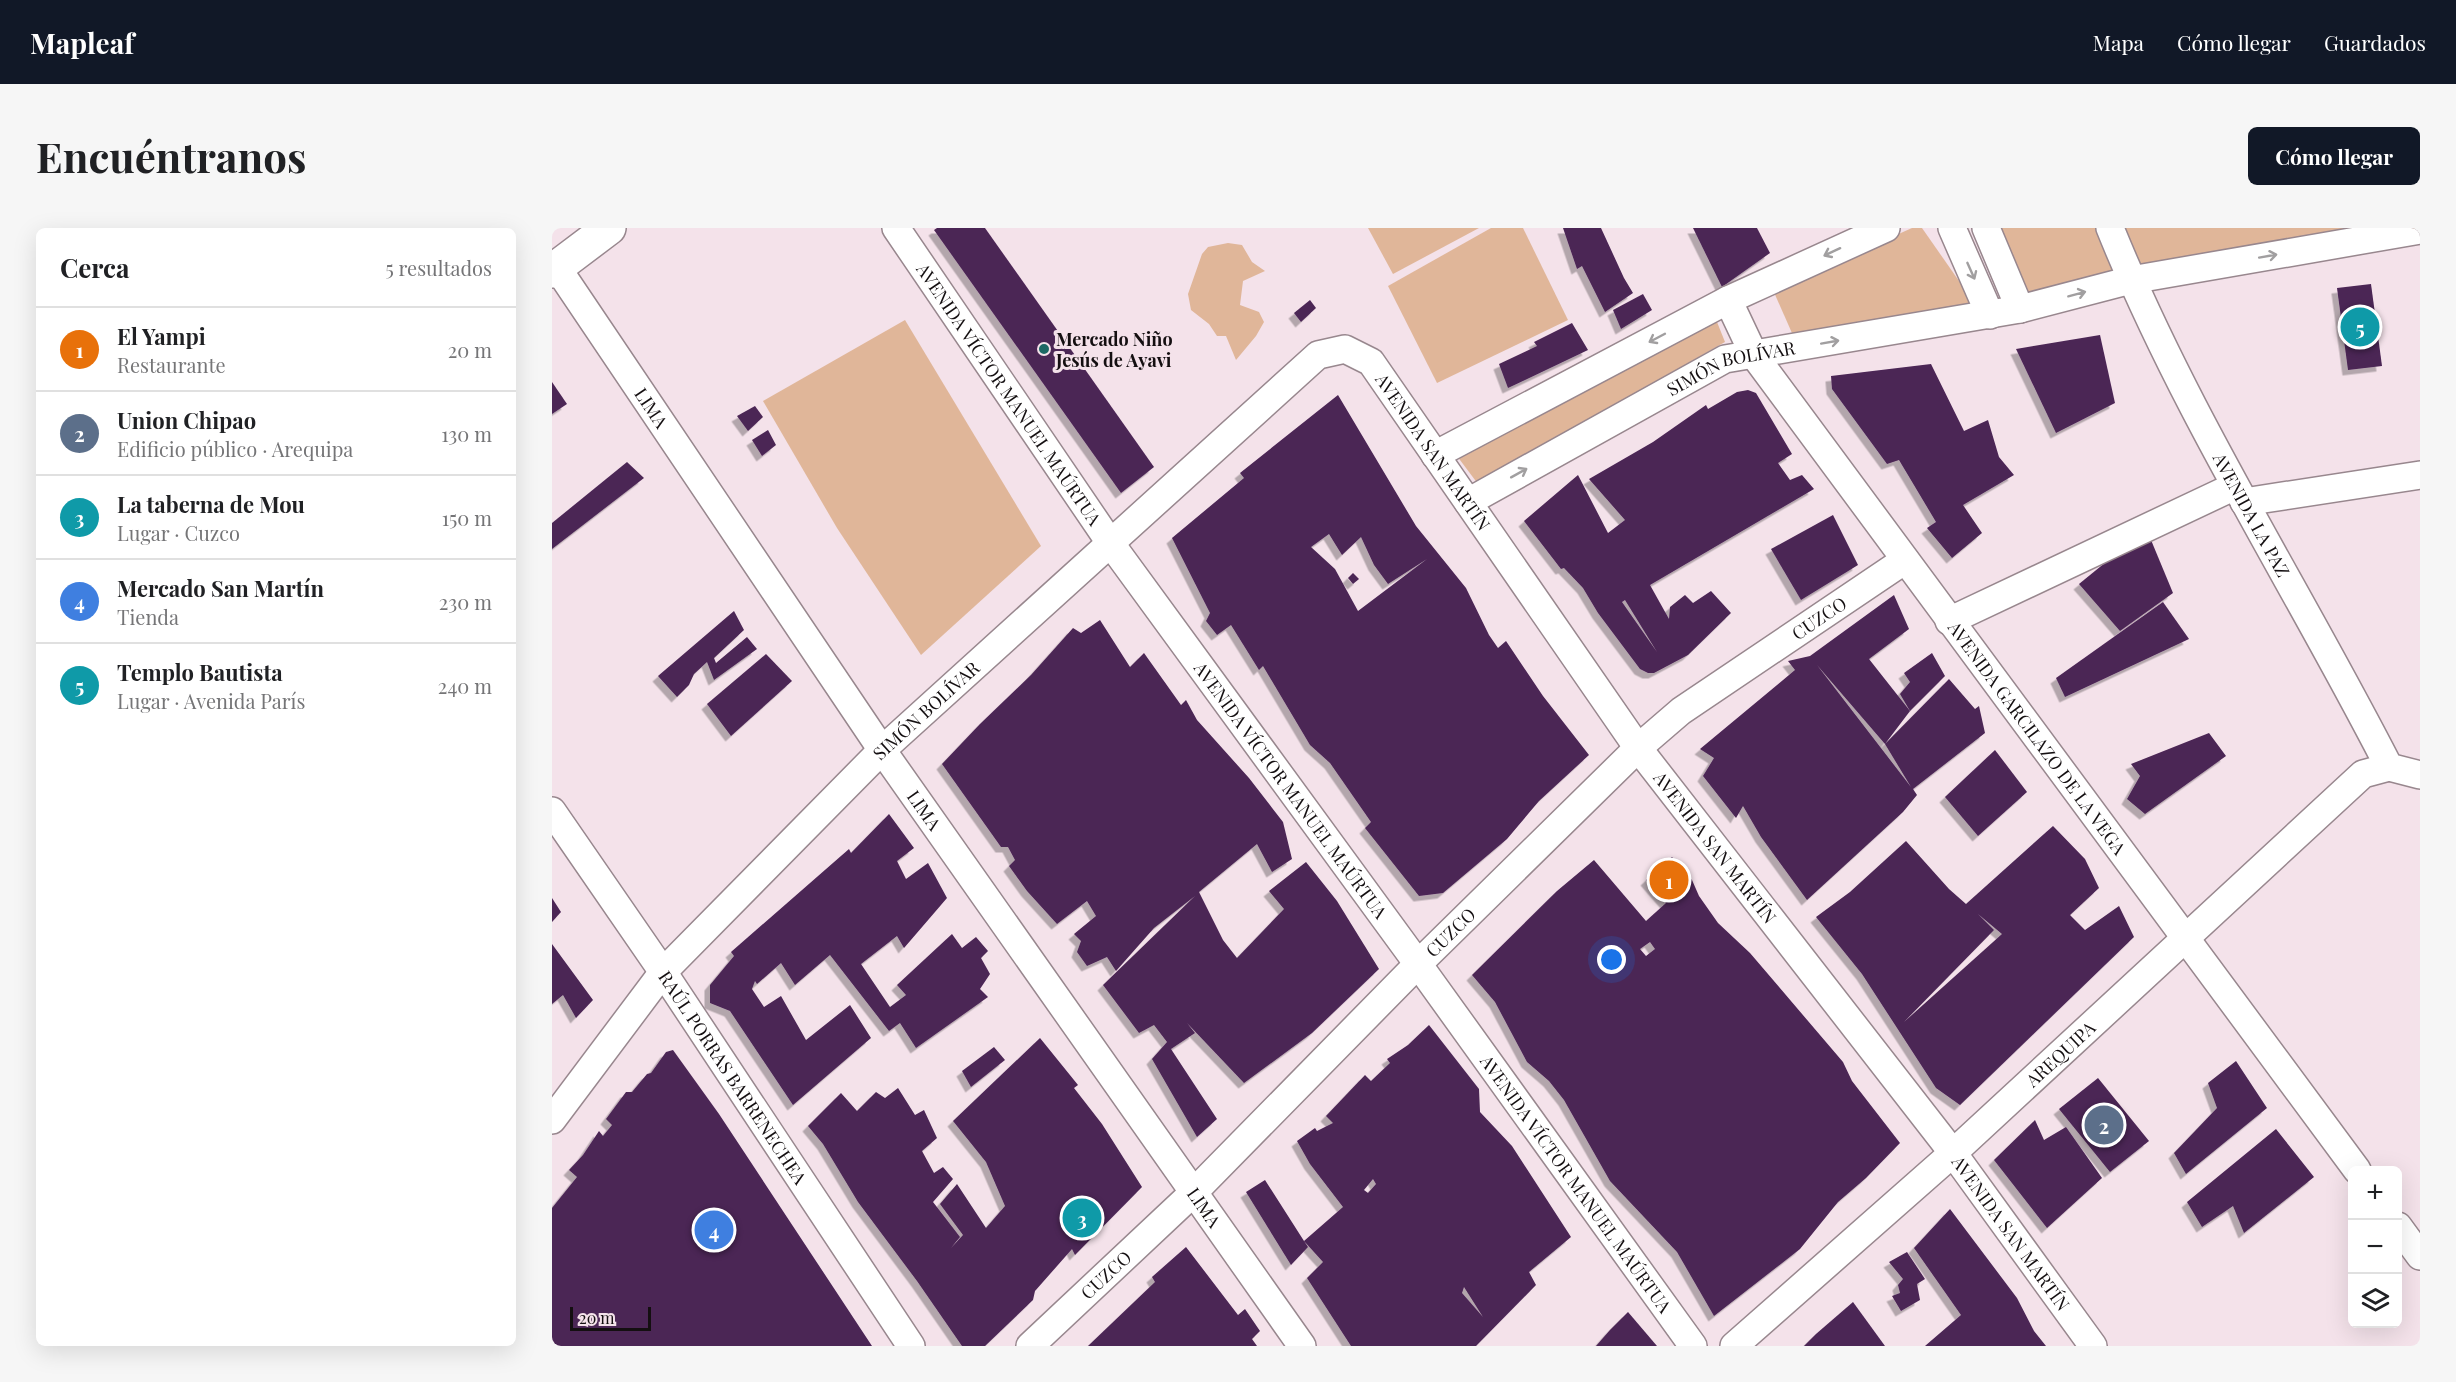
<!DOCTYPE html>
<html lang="es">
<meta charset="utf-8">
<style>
body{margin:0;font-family:"Playfair Display",serif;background:#f6f6f6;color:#202124}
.controls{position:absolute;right:18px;bottom:18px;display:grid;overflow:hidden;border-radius:9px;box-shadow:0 6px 24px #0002}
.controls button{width:54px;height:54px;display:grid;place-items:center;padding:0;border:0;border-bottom:2px solid #e0e0e0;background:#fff;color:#202124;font:30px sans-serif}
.scale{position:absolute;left:18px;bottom:15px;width:81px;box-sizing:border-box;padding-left:6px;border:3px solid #140f11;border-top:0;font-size:16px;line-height:21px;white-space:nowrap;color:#140f11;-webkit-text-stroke:4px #f4e2ea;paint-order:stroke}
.you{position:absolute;left:1060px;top:732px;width:21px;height:21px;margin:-15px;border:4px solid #fff;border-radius:50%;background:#1a73e8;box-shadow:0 0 0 9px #1a73e833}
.badge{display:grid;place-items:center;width:39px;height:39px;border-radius:50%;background:#111827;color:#fff;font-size:20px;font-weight:700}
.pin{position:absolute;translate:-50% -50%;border:3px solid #fff;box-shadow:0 2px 6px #0006}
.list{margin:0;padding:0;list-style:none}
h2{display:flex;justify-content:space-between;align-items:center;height:78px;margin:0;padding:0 24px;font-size:26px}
h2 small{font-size:20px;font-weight:400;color:#757577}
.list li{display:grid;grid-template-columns:39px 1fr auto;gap:18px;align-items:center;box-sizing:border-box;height:84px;padding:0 24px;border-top:2px solid #e0e0e0}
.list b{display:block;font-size:22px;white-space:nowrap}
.list p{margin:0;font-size:20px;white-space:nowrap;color:#757577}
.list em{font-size:20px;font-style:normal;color:#757577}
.icon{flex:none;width:33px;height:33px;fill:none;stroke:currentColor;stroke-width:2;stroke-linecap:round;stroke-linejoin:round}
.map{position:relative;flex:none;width:1868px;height:1118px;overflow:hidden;border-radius:9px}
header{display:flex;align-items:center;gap:36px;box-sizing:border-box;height:84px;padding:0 30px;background:#111827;color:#fff}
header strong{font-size:28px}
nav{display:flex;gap:33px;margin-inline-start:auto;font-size:21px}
.intro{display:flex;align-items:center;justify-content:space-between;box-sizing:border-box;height:144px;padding:0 36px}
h1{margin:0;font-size:42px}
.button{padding:15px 27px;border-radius:9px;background:#111827;color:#fff;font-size:21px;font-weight:700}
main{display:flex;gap:36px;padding:0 36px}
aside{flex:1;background:#fff;border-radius:9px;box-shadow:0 6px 24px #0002}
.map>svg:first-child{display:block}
.green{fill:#e0b699}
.building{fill:#4b2555;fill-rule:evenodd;filter:url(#shadow)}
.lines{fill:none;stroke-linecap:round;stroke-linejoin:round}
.minor-casing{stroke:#98878e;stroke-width:30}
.major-casing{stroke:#98878e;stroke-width:36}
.minor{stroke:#fff;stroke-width:27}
.major{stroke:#fff;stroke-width:33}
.oneway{stroke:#a19fa0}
.poi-dot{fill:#1c6864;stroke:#f4e2ea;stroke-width:2}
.labels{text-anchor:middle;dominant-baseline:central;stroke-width:6;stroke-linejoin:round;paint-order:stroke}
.poi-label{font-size:18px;font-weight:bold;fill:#140f11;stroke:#f4e2ea;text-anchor:start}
.street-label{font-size:18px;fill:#140f11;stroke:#f4e2ea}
</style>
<header>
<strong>Mapleaf</strong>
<nav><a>Mapa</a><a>Cómo llegar</a><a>Guardados</a></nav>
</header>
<div class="intro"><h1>Encuéntranos</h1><a class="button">Cómo llegar</a></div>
<main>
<aside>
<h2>Cerca<small>5 resultados</small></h2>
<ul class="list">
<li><span class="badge" style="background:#e8710a">1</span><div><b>El Yampi</b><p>Restaurante</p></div><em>20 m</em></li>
<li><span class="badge" style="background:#5c6f8a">2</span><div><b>Union Chipao</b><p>Edificio público · Arequipa</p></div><em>130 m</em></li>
<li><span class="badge" style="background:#0f9aa8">3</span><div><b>La taberna de Mou</b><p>Lugar · Cuzco</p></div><em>150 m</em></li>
<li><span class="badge" style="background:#3f7fe0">4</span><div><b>Mercado San Martín</b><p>Tienda</p></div><em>230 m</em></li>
<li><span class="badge" style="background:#0f9aa8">5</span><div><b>Templo Bautista</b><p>Lugar · Avenida París</p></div><em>240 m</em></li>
</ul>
</aside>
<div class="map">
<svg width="1868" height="1118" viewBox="0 0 1868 1118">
<defs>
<filter id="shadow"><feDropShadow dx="-5.5" dy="5.5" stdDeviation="0" flood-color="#0004"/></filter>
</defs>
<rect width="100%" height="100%" fill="#f4e2ea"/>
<g class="green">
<polygon points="816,0 927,0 841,46"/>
<polygon points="939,0 971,0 1016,92 885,155 836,58"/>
<polygon points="1360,0 1370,0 1421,73 1393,84 1243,112 1221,62"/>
<polygon points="1434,0 1868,0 1468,81"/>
<polygon points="676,15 690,17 700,34 713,43 691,53 688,77 707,84 712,94 704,108 684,132 674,108 665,108 657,96 639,82 636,66 650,26 656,19"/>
<polygon points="1163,89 1173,114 926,256 905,228"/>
<polygon points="353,92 489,318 369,427 285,300 211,173"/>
</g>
<g class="building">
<polygon points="385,0 433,0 602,239 569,265 382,2"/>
<polygon points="1011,0 1049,0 1072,50 1081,65 1053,84 1030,38 1025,41"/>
<polygon points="1141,0 1205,0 1218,25 1170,59"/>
<polygon points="1819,56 1830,138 1796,142 1785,60"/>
<polygon points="1091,66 1100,82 1069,101 1061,82"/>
<polygon points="758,72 764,80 749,94 742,85"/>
<polygon points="1020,95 1036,122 956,160 947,136 985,118 982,114"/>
<polygon points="1548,107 1563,175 1504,205 1464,121"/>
<polygon points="1379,136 1412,203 1436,192 1447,229 1462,247 1411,277 1430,305 1400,330 1375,300 1384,294 1347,232 1335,236 1280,161 1279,148"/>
<polygon points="0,154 15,176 0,186"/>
<path d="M 1196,162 L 1204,165 L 1240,226 L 1226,235 L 1238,252 L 1250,247 L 1262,261 L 1098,357 L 1117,391 L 1118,379 L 1133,367 L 1141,375 L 1159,363 L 1179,385 L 1136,427 L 1102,445 L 1096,445 L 1088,441 L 1046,385 L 1031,360 L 1012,340 L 1009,341 L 972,293 L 1026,247 L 1056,305 L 1073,292 L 1037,251 L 1101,214 L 1154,177 L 1156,181 L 1185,164 ZM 1073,372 L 1105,424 L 1070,374 Z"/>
<path d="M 786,167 L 864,298 L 914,360 L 937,407 L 946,420 L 954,413 L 991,468 L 1037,527 L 987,573 L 955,611 L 891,665 L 867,668 L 813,600 L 819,594 L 778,535 L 758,517 L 711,438 L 707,442 L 679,397 L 665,407 L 654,393 L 658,385 L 620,310 L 692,250 L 688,245 ZM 777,306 L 790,327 L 809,309 L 822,337 L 836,356 L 875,331 L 806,383 L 783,341 L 759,319 Z"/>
<polygon points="203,178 211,189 196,203 185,188"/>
<polygon points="216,202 224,217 210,228 200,212"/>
<polygon points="75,234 92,250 0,321 0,295"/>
<polygon points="1281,287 1306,337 1249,372 1219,321"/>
<polygon points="1599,312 1621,365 1568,403 1527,356 1554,334"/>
<polygon points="801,345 807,351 801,356 796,350"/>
<polygon points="1342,367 1357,401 1317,431 1358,483 1333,516 1265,437 1359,559 1333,516 1397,451 1423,481 1427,478 1433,505 1361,561 1365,567 1351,584 1255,672 1209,609 1191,578 1184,590 1151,548 1162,530 1148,521 1243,442 1236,433 1258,428"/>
<polygon points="1611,374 1637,411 1513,469 1504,450"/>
<polygon points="182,383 192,402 162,430 164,435 195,409 205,421 162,452 155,434 142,446 137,457 125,469 106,448"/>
<polygon points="548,392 578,439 592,425 629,477 634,472 645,492 697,550 731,594 740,631 720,644 705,616 647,664 671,712 685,730 732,681 717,663 754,634 785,673 827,741 760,805 692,855 635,795 643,805 619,821 665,891 645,909 600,831 615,814 602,797 587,805 551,757 643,668 602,700 564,743 555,729 535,738 525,724 529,713 522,706 544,688 535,673 505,696 475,663 457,638 463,632 456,619 449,619 390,536 428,496 479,447 521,400 529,405"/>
<polygon points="1380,425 1393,448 1358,483 1348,466 1358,454 1352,445"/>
<polygon points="214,426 240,453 179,508 155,476"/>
<polygon points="1657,505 1674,528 1593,586 1575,571 1588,548 1579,536"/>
<polygon points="1443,522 1475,564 1426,608 1393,569"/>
<polygon points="337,586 362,620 345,633 354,651 376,635 395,670 352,720 345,708 309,736 338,779 354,767 345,757 400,706 410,720 424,709 436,723 429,730 438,746 428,761 436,769 364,820 348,795 337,803 278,727 243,757 229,735 205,756 203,753 200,761 212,779 229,768 254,812 298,777 319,810 241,877 178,783 158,775 158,757 182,728 179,724 297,621 299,625"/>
<path d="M 1501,598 L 1533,631 L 1547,660 L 1518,687 L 1533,702 L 1567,678 L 1582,709 L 1408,877 L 1384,860 L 1310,746 L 1264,689 L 1298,664 L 1354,613 L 1397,661 L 1414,676 ZM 1426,686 L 1450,706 L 1352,794 L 1442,702 Z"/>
<path d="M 1120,629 L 1140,652 L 1147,668 L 1166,695 L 1198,725 L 1291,834 L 1300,853 L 1348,915 L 1314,950 L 1286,974 L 1248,1021 L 1162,1088 L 1125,1024 L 1058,953 L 1012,872 L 997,853 L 975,834 L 943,774 L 920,747 L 1005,663 L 1042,632 L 1094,693 L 1114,675 L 1094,652 ZM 1098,714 L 1103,721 L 1094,728 L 1088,721 Z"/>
<polygon points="0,670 9,684 0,694"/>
<polygon points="0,716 41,772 24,790 11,767 0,776"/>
<path d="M 877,797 L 927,861 L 928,884 L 960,918 L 1019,1009 L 977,1044 L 984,1057 L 924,1118 L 799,1118 L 755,1050 L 771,1034 L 752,1013 L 756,1019 L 739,1037 L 694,964 L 713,952 L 752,1013 L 791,979 L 758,936 L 745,913 L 763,900 L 765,903 L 781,895 L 774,888 L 813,847 L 819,853 L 838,835 L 835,831 L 856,817 ZM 821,951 L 824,956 L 816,965 L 812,962 ZM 912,1059 L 931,1089 L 910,1065 Z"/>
<polygon points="488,810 526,857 522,860 550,896 590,959 523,1027 520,1021 483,1063 481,1072 433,1118 410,1118 365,1053 306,974 271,916 256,898 289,865 305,883 324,864 333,870 346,860 363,887 372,882 385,910 370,923 382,945 391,939 401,951 381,974 408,1009 399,1020 411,1007 388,976 405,956 434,1000 453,978 434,934 401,893"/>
<polygon points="442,819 453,832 419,859 410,843"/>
<polygon points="121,822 167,886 320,1118 0,1118 0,980 25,949 17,942 31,927 47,903 51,908 60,897 54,891 74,864 80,864 95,846 99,845 114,824"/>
<polygon points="1684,833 1715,880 1634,946 1622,925 1665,880 1656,855"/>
<polygon points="1546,850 1597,913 1558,944 1507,881"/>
<polygon points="1483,892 1492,912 1514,899 1550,950 1495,1000 1442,932"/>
<polygon points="1724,901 1762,949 1692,1005 1681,978 1650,999 1635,974"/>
<polygon points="1398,981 1465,1070 1482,1103 1494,1118 1373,1118 1409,1087 1362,1020"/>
<polygon points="634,1019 686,1087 693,1081 708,1103 700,1111 705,1118 536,1118 603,1054 600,1049"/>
<polygon points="1355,1024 1373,1051 1365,1056 1368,1072 1349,1083 1340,1068 1348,1065 1346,1057 1351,1051 1337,1034"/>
<polygon points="1301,1074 1333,1118 1252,1118 1264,1106"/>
<polygon points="1076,1084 1105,1118 1044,1118 1058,1102"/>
</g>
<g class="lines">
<defs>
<g id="minor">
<path id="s1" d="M 344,0 L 559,316 L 866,736 L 1141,1118"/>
<polyline points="1400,0 1438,87"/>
<polyline points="1434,0 1468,81"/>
<path id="s2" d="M 1558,0 C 1634,188 1745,359 1837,539 L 1868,547"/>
<path id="s3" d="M 4,38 L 330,522 L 750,1118"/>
<path id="s4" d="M 1176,72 L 1202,127 L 1805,942"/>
<polyline points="883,227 1176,72 1334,0"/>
<path id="s5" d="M 916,274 L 1173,131 L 1468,81 L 1579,52 L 1868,2"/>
<polyline points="1692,274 1868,247"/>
<polyline points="1397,393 1683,258"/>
<path id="s6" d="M 0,583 L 111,744 L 359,1118"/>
<path id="s7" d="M 0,892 L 111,744 L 330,522 L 766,127 L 793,121 L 819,134 L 1086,520 L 1401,925 L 1541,1118"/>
<polyline points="1846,998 1868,1028"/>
<path id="s8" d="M 478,1118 L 642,964 L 866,736 L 1086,520 L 1129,483 L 1353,332"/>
<path id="s9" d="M 1182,1118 L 1401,925 L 1811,546 L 1837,539"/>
</g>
<polyline id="major" points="0,43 57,0"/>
</defs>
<use href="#minor" class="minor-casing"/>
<use href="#major" class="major-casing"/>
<use href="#minor" class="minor"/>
<use href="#major" class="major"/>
</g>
<defs><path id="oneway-shaft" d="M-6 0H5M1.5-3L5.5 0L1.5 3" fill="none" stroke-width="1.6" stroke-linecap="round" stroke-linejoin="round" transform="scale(1.5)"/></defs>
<g class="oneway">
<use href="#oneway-shaft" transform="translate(1280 24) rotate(155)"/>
<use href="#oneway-shaft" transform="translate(1716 28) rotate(-10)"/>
<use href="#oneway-shaft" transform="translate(1419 43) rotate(66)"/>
<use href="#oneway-shaft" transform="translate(1525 66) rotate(-15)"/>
<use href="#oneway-shaft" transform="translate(1105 110) rotate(152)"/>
<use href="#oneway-shaft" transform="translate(1278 114) rotate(-10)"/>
<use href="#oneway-shaft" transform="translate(967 245) rotate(-29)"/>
</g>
<circle class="poi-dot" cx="492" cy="121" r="6"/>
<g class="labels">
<g class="poi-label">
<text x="504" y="111">Mercado Niño<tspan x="504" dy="21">Jesús de Ayavi</tspan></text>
</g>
<g class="street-label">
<text stroke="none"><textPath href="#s5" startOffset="297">SIMÓN BOLÍVAR</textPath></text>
<text stroke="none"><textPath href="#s1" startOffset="201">AVENIDA VÍCTOR MANUEL MAÚRTUA</textPath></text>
<text stroke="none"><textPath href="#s3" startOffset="171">LIMA</textPath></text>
<text stroke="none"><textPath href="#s7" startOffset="1251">AVENIDA SAN MARTÍN</textPath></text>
<text stroke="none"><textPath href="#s2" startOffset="320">AVENIDA LA PAZ</textPath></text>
<text stroke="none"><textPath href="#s8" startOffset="1076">CUZCO</textPath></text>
<text stroke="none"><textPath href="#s7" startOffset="556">SIMÓN BOLÍVAR</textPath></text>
<text stroke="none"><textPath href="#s4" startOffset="537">AVENIDA GARCILAZO DE LA VEGA</textPath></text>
<text stroke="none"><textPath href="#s1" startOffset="687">AVENIDA VÍCTOR MANUEL MAÚRTUA</textPath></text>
<text stroke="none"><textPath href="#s3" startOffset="657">LIMA</textPath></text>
<text stroke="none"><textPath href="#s7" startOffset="1737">AVENIDA SAN MARTÍN</textPath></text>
<text stroke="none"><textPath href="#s8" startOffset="590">CUZCO</textPath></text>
<text stroke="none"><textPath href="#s9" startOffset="438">AREQUIPA</textPath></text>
<text stroke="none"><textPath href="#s6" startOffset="322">RAÚL PORRAS BARRENECHEA</textPath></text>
<text stroke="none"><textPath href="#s1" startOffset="1173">AVENIDA VÍCTOR MANUEL MAÚRTUA</textPath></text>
<text stroke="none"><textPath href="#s3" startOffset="1143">LIMA</textPath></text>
<text stroke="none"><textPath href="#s7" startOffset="2223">AVENIDA SAN MARTÍN</textPath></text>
<text stroke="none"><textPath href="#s8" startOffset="104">CUZCO</textPath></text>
</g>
</g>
</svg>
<div class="controls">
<button>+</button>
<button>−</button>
<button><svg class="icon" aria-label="layers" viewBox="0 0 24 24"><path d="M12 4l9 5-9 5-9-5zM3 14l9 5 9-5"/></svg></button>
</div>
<div class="scale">20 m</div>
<div class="you"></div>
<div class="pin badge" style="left:1117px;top:652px;background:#e8710a">1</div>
<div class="pin badge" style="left:1552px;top:897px;background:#5c6f8a">2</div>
<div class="pin badge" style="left:530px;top:990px;background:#0f9aa8">3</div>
<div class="pin badge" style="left:162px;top:1002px;background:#3f7fe0">4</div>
<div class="pin badge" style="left:1808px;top:99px;background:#0f9aa8">5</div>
</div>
</main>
